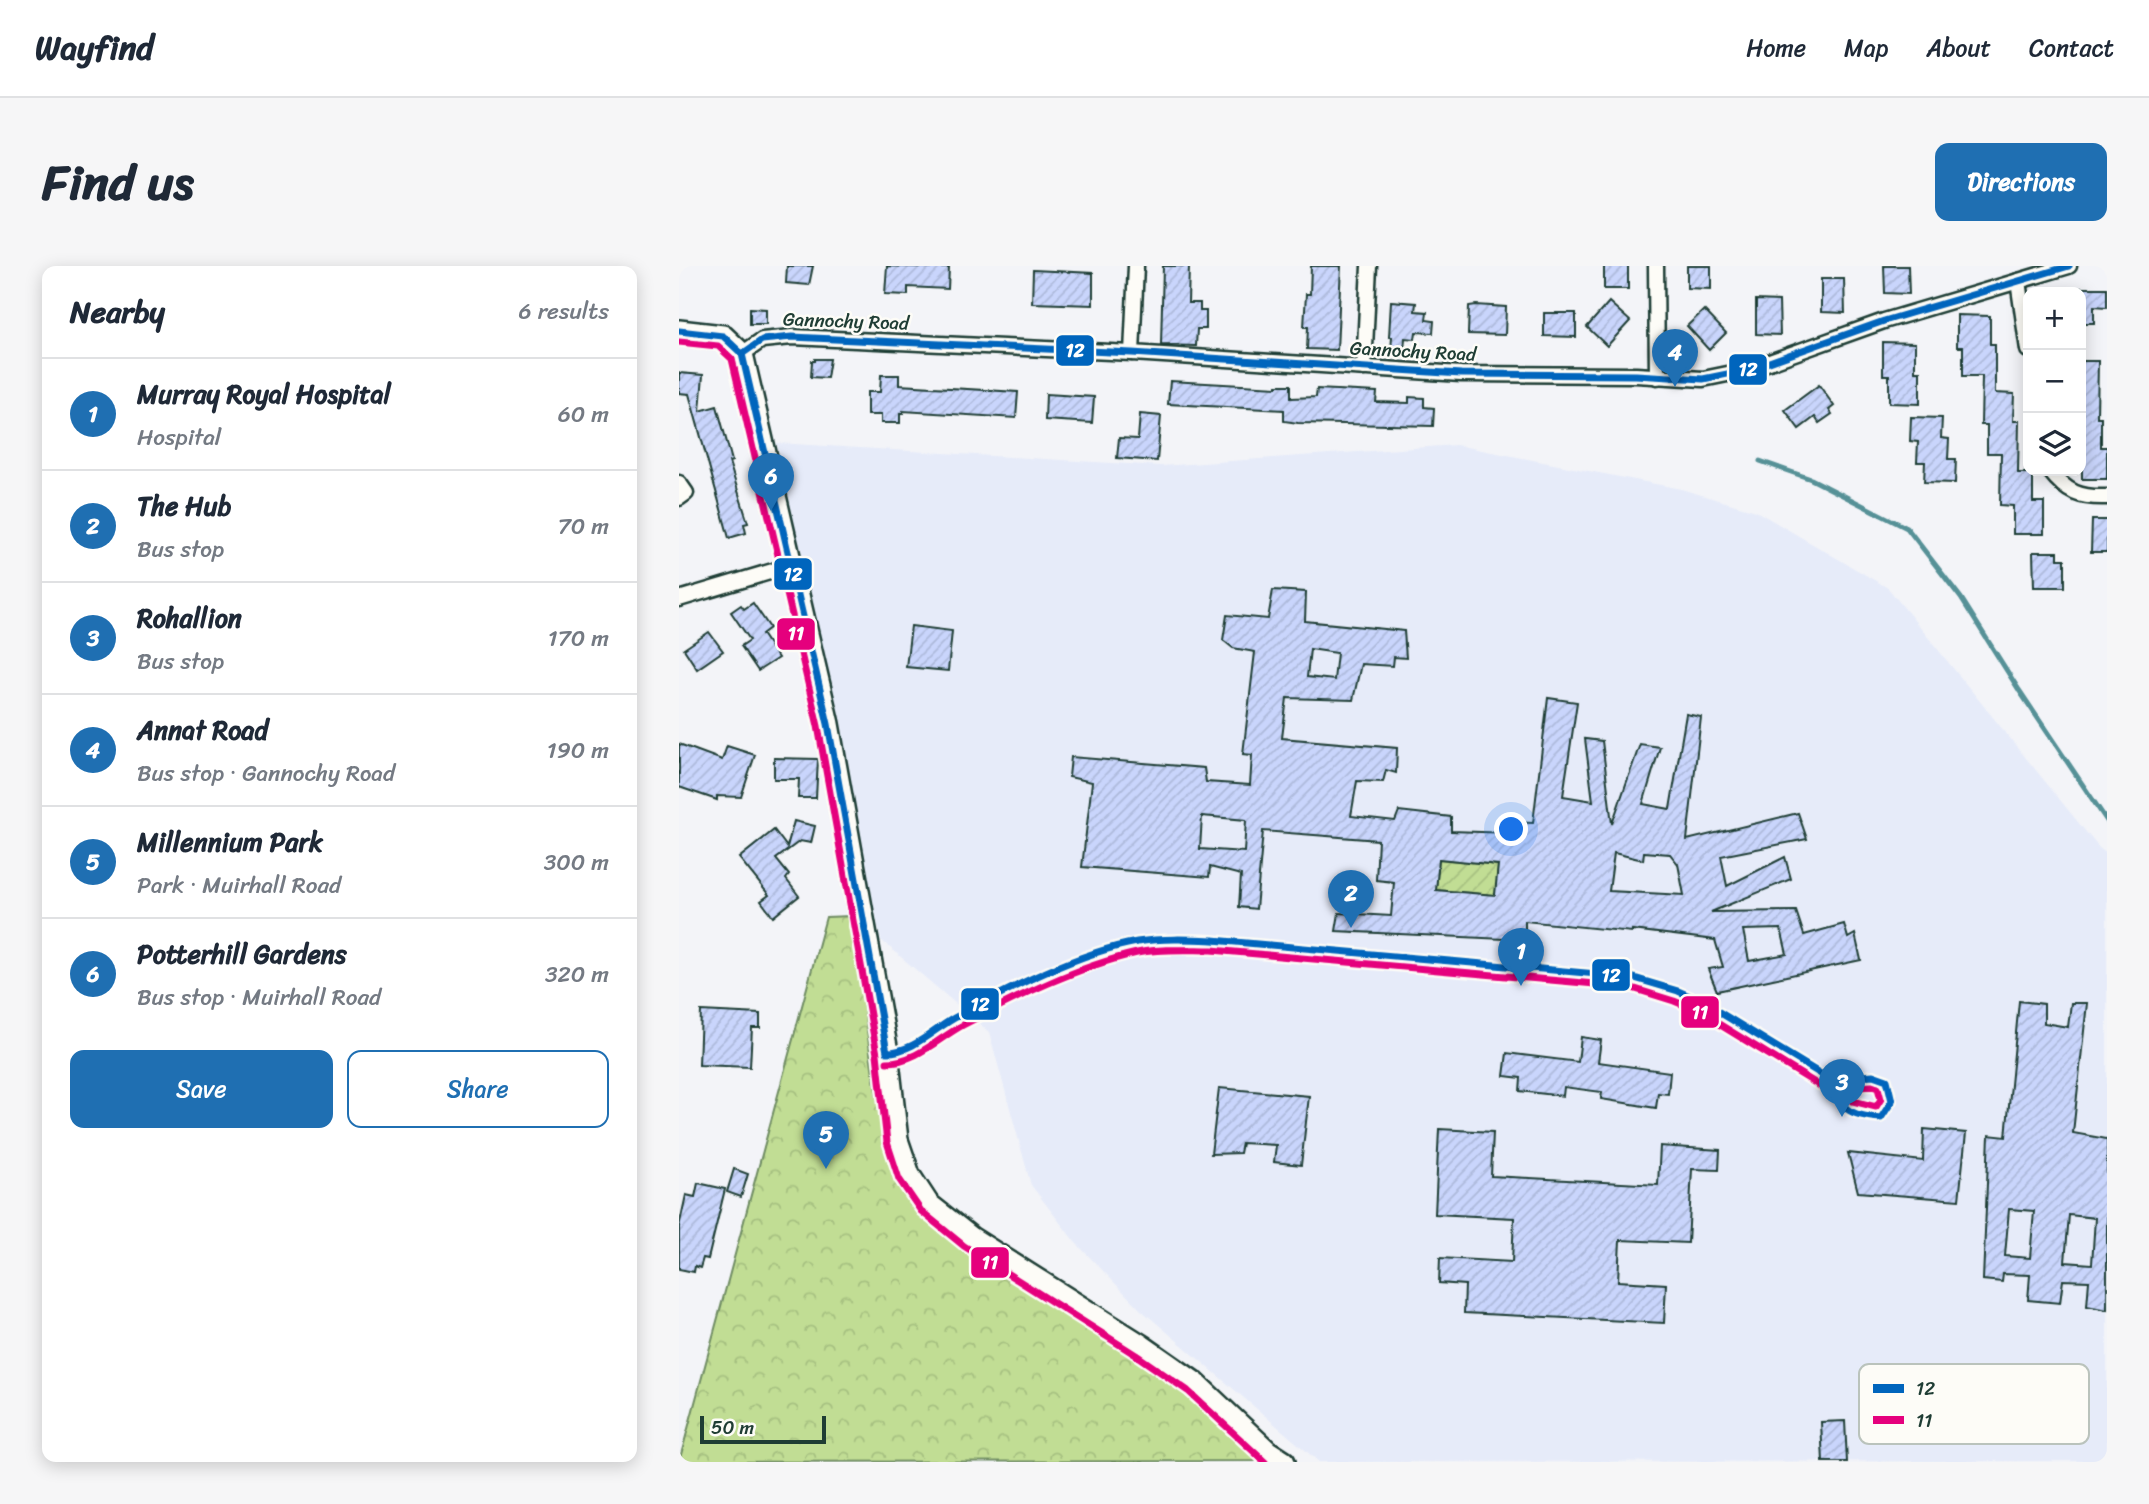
<!DOCTYPE html>
<meta charset="utf-8">
<style>
body{margin:0;font-family:Sriracha,sans-serif;background:#f6f6f7;color:#1f2937}
.controls{position:absolute;right:21px;top:21px;display:grid;overflow:hidden;border-radius:14px;box-shadow:0 4px 18px #0003}
.controls button{width:63px;height:63px;display:grid;place-items:center;padding:0;border:0;border-bottom:2px solid #e0e1e3;background:#fff;color:#1f2937;font:35px sans-serif}
.scale{position:absolute;left:21px;bottom:18px;width:126px;box-sizing:border-box;padding-left:7px;border:4px solid #1f3d34;border-top:0;font-size:19px;line-height:24px;white-space:nowrap;color:#1f3d34;-webkit-text-stroke:5px #fdfcf7;paint-order:stroke}
.you{position:absolute;left:833px;top:564px;width:24px;height:24px;margin:-18px;border:5px solid #fff;border-radius:50%;background:#1a73e8;box-shadow:0 0 0 10px #1a73e833}
.badge{display:grid;place-items:center;width:46px;height:46px;border-radius:50%;background:#1f6fb2;color:#fff;font-size:23px;font-weight:700}
.pin{position:absolute;translate:-50% -58px;filter:drop-shadow(0 2px 4px #0008)}
.pin::after{content:'';position:absolute;top:37px;width:24px;height:21px;background:inherit;clip-path:polygon(0 0,100% 0,50% 100%)}
.list{margin:0;padding:0;list-style:none}
h2{display:flex;justify-content:space-between;align-items:center;height:91px;margin:0;padding:0 28px;font-size:30px}
h2 small{font-size:23px;font-weight:400;color:#747a83}
.list li{display:grid;grid-template-columns:46px 1fr auto;gap:21px;align-items:center;box-sizing:border-box;height:112px;padding:0 28px;border-top:2px solid #e0e1e3}
.list b{display:block;font-size:26px;white-space:nowrap}
.list p{margin:0;font-size:23px;white-space:nowrap;color:#747a83}
.list em{font-size:23px;font-style:normal;color:#747a83}
.actions{display:flex;gap:14px;padding:21px 28px}
.actions a{flex:1;padding:16px 0;border:2px solid #1f6fb2;border-radius:14px;text-align:center;font-size:24px;color:#1f6fb2}
.actions .main{background:#1f6fb2;color:#fff}
.icon{flex:none;width:38px;height:38px;fill:none;stroke:currentColor;stroke-width:2;stroke-linecap:round;stroke-linejoin:round}
.map{position:relative;flex:none;width:1428px;height:1196px;overflow:hidden;border-radius:14px}
header{display:flex;align-items:center;gap:42px;box-sizing:border-box;height:98px;padding:0 35px;background:#fff;border-bottom:2px solid #e0e1e3}
header strong{font-size:33px}
nav{display:flex;gap:38px;margin-inline-start:auto;font-size:24px}
.intro{display:flex;align-items:center;justify-content:space-between;box-sizing:border-box;height:168px;padding:0 42px}
h1{margin:0;font-size:49px}
.button{padding:18px 32px;border-radius:14px;background:#1f6fb2;color:#fff;font-size:24px;font-weight:700}
main{display:flex;gap:42px;padding:0 42px}
aside{flex:1;background:#fff;border-radius:14px;box-shadow:0 4px 18px #0003}
.map>svg:first-child{display:block}
.built{fill:#e6ebf9}
.park{fill:url(#park-crowns);stroke:#708d64;stroke-width:2}
.garden{fill:url(#garden-furrows);stroke:#708d64;stroke-width:2}
.lines{fill:none;stroke-linecap:round;stroke-linejoin:round}
.stream{stroke:#569197;stroke-width:5}
.building{fill:url(#building-hatch);stroke:#1f3d34;stroke-width:2;fill-rule:evenodd}
.street-casing{stroke:#1f3d34;stroke-width:19}
.secondary-casing{stroke:#1f3d34;stroke-width:26}
.street{stroke:#fdfcf7;stroke-width:14}
.secondary{stroke:#fdfcf7;stroke-width:21}
.bus-1-casing{stroke:#fdfcf7;stroke-width:12}
.bus-2-casing{stroke:#fdfcf7;stroke-width:12}
.bus-1{stroke:#0065bd;stroke-width:7}
.bus-2{stroke:#e5007d;stroke-width:7}
.labels{text-anchor:middle;dominant-baseline:central;stroke-width:5;stroke-linejoin:round;paint-order:stroke}
.street-label{font-size:19px;fill:#1f3d34;stroke:#fdfcf7}
.key{fill:#fdfcf7;stroke:#bac3bc;stroke-width:2}
.key-label{font-size:19px;fill:#1f3d34}
.line-badge{stroke:#fdfcf7;stroke-width:2.5}
.badge-label{font-size:19px;text-anchor:middle;font-weight:bold;fill:#fff}
</style>
<header>
<strong>Wayfind</strong>
<nav><a>Home</a><a>Map</a><a>About</a><a>Contact</a></nav>
</header>
<div class="intro"><h1>Find us</h1><a class="button">Directions</a></div>
<main>
<aside>
<h2>Nearby<small>6 results</small></h2>
<ul class="list">
<li><span class="badge">1</span><div><b>Murray Royal Hospital</b><p>Hospital</p></div><em>60 m</em></li>
<li><span class="badge">2</span><div><b>The Hub</b><p>Bus stop</p></div><em>70 m</em></li>
<li><span class="badge">3</span><div><b>Rohallion</b><p>Bus stop</p></div><em>170 m</em></li>
<li><span class="badge">4</span><div><b>Annat Road</b><p>Bus stop · Gannochy Road</p></div><em>190 m</em></li>
<li><span class="badge">5</span><div><b>Millennium Park</b><p>Park · Muirhall Road</p></div><em>300 m</em></li>
<li><span class="badge">6</span><div><b>Potterhill Gardens</b><p>Bus stop · Muirhall Road</p></div><em>320 m</em></li>
</ul>
<div class="actions"><a class="main">Save</a><a>Share</a></div>
</aside>
<div class="map">
<svg width="1428" height="1196" viewBox="0 0 1428 1196">
<defs>
<pattern id="park-crowns" width="20" height="18" patternUnits="userSpaceOnUse" patternTransform="scale(1.75)"><rect width="20" height="18" fill="#c1dd94"/><path d="M2 6a3 3 0 1 1 6 0M12 15a3 3 0 1 1 6 0" fill="none" stroke="#a5bf80"/></pattern>
<pattern id="garden-furrows" width="10" height="10" patternUnits="userSpaceOnUse" patternTransform="scale(1.75)"><rect width="10" height="10" fill="#c1dd94"/><path d="M-1 1l2-2M0 10L10 0M9 11l2-2" fill="none" stroke="#a5bf80"/></pattern>
<pattern id="building-hatch" width="6" height="6" patternUnits="userSpaceOnUse" patternTransform="scale(1.75)"><rect width="6" height="6" fill="#c9d5fc"/><path d="M-1 1l2-2M0 6l6-6M5 7l2-2" fill="none" stroke="#acb8d9"/></pattern>
</defs>
<rect width="100%" height="100%" fill="#f3f4f8"/>
<filter id="ink" filterUnits="userSpaceOnUse"><feTurbulence type="fractalNoise" baseFrequency=".0143" numOctaves="2"/><feDisplacementMap in="SourceGraphic" scale="14" xChannelSelector="R" yChannelSelector="G"/><feConvolveMatrix kernelMatrix="1 2 1 2 8 2 1 2 1" color-interpolation-filters="sRGB"/></filter>
<g filter="url(#ink)">
<polygon class="built" points="98,177 482,200 777,179 1002,223 1077,245 1209,322 1420,582 1428,588 1428,1195 640,1196 461,1043 396,976 352,919 310,766 202,674"/>
<polygon class="park" points="172,650 194,808 206,879 226,927 249,954 297,992 490,1115 536,1151 571,1184 586,1195 0,1196 147,651"/>
<polygon class="garden" points="760,593 819,599 816,629 757,624"/>
<g class="lines">
<polyline class="stream" points="1081,195 1132,213 1228,262 1282,332 1340,424 1428,555"/>
</g>
<g class="building">
<polygon points="108,0 134,0 130,19 107,17"/>
<polygon points="208,0 270,2 269,23 229,21 229,29 206,28"/>
<polygon points="484,0 510,0 509,37 521,37 521,45 527,45 527,63 518,63 517,80 482,79"/>
<polygon points="632,0 662,0 658,84 628,83 629,61 625,61 627,28 631,28"/>
<rect x="925" y="0" width="24" height="23"/>
<polygon points="1008,0 1032,0 1032,23 1008,22"/>
<polygon points="1205,0 1229,0 1230,28 1206,27"/>
<polygon points="354,4 414,7 414,39 353,37"/>
<polygon points="1142,13 1165,13 1166,47 1142,46"/>
<polygon points="1402,22 1428,22 1428,41 1415,40 1415,57 1402,57"/>
<polygon points="1077,34 1100,35 1101,69 1077,68"/>
<polygon points="712,35 737,37 736,45 748,46 747,54 755,55 754,67 737,66 736,73 726,72 725,85 712,84 713,71 710,71"/>
<polygon points="930,36 951,55 928,80 908,61"/>
<polygon points="797,39 827,41 826,69 789,68 790,40"/>
<polygon points="71,42 87,43 87,58 71,58"/>
<polygon points="1025,44 1047,67 1030,84 1008,60"/>
<polygon points="865,47 897,47 897,71 865,70"/>
<polygon points="1278,49 1311,50 1311,78 1316,78 1316,127 1335,128 1334,155 1340,155 1339,207 1354,207 1354,236 1365,236 1365,268 1334,268 1334,240 1321,239 1322,187 1308,187 1308,159 1302,159 1303,110 1284,110 1284,81 1278,81"/>
<polygon points="1204,76 1236,77 1236,105 1241,105 1241,138 1210,137 1210,109 1204,109"/>
<polygon points="136,93 151,93 148,112 132,111 133,95 136,95"/>
<polygon points="1402,95 1419,95 1418,151 1422,151 1422,181 1428,181 1428,213 1403,213"/>
<polygon points="0,107 24,109 21,145 38,140 53,195 50,196 69,257 65,258 67,267 50,272 10,128 0,127"/>
<polygon points="202,109 220,109 220,119 339,126 337,152 224,145 224,148 221,148 221,157 202,157 202,149 188,149 188,126 201,126"/>
<polygon points="491,115 598,121 598,119 612,119 612,132 637,131 638,123 698,126 697,136 730,137 730,131 745,132 745,141 755,142 754,160 619,157 605,155 605,144 489,138"/>
<polygon points="1140,119 1155,140 1150,144 1153,148 1140,157 1136,151 1120,163 1106,144"/>
<polygon points="367,128 415,131 413,157 366,154"/>
<polygon points="461,148 482,150 478,195 438,192 440,172 459,173"/>
<polygon points="1232,151 1263,152 1262,172 1270,173 1269,193 1277,193 1276,217 1245,216 1246,196 1238,196 1239,176 1231,175"/>
<polygon points="1413,254 1428,254 1428,286 1412,286"/>
<polygon points="1354,286 1379,286 1379,293 1386,293 1386,321 1355,321"/>
<path d="M 594,324 L 627,326 L 626,355 L 725,365 L 727,392 L 715,391 L 714,400 L 682,398 L 674,434 L 608,432 L 603,472 L 718,482 L 717,507 L 707,504 L 704,516 L 678,515 L 672,550 L 716,555 L 720,545 L 772,551 L 772,565 L 832,567 L 831,556 L 854,557 L 869,432 L 898,436 L 884,530 L 914,535 L 906,473 L 923,475 L 933,558 L 961,478 L 981,481 L 964,538 L 991,543 L 1007,448 L 1022,451 L 1008,574 L 1119,547 L 1128,573 L 1042,590 L 1048,620 L 1106,591 L 1112,613 L 1032,646 L 1117,645 L 1125,669 L 1165,658 L 1169,672 L 1176,668 L 1182,694 L 1038,725 L 1029,703 L 1044,701 L 1036,674 L 953,664 L 953,666 L 846,655 L 846,674 L 657,665 L 660,647 L 712,650 L 715,616 L 697,614 L 699,574 L 584,565 L 577,643 L 560,641 L 562,609 L 531,601 L 530,611 L 403,601 L 413,516 L 390,511 L 392,491 L 525,502 L 527,516 L 571,519 L 573,489 L 564,488 L 576,386 L 554,382 L 544,374 L 548,349 L 589,353 ZM 631,383 L 658,387 L 655,414 L 628,411 ZM 523,550 L 567,554 L 565,586 L 521,583 ZM 965,586 L 991,588 L 999,598 L 1005,629 L 930,625 L 935,587 L 964,594 ZM 760,593 L 819,599 L 816,629 L 757,624 ZM 1102,663 L 1108,688 L 1070,695 L 1064,664 Z"/>
<polygon points="74,337 91,362 83,368 99,392 79,405 62,380 71,374 52,346 62,339 65,343"/>
<polygon points="232,360 273,365 269,405 227,401"/>
<polygon points="30,366 44,385 18,403 5,383"/>
<polygon points="0,478 43,494 48,480 76,489 62,531 38,530 38,534 0,521"/>
<polygon points="95,492 139,493 137,532 119,532 120,513 95,513"/>
<polygon points="115,555 136,560 132,577 121,575 97,593 110,609 107,613 120,630 94,651 82,635 90,629 60,592 95,564 108,581"/>
<path d="M 1340,735 L 1365,738 L 1365,757 L 1389,761 L 1392,737 L 1408,737 L 1394,867 L 1428,873 L 1428,1044 L 1408,1040 L 1410,1015 L 1384,1014 L 1381,1037 L 1349,1034 L 1351,1009 L 1324,1008 L 1323,1016 L 1304,1014 L 1310,869 L 1327,871 ZM 1330,943 L 1355,945 L 1351,992 L 1326,990 ZM 1390,949 L 1416,952 L 1413,998 L 1386,996 Z"/>
<polygon points="22,745 81,748 81,762 73,762 71,801 20,799"/>
<polygon points="902,771 922,774 919,796 991,806 989,828 979,827 977,842 922,833 923,826 885,821 884,830 841,825 842,812 825,810 828,787 899,796"/>
<polygon points="540,822 630,830 622,899 595,896 597,879 563,877 561,887 532,888"/>
<polygon points="760,863 814,866 812,910 979,919 981,880 1041,884 1040,904 1013,903 1009,977 941,974 939,1015 987,1018 985,1057 785,1047 786,1019 760,1017 761,992 833,996 835,952 756,948"/>
<polygon points="1245,863 1287,867 1280,934 1179,926 1169,887 1244,895"/>
<polygon points="55,903 69,908 62,931 48,926"/>
<polygon points="19,917 46,923 29,993 24,992 21,1002 16,1000 15,1006 0,1003 0,961 7,929 16,931"/>
<polygon points="1166,1155 1168,1196 1144,1196 1142,1156"/>
</g>
<g class="lines">
<defs>
<g id="street">
<polyline points="977,0 978,111"/>
<polyline points="1339,15 1349,84"/>
<polyline points="453,87 457,0"/>
<polyline points="63,88 83,74 113,71 453,87 782,108 957,109 1024,113 1068,104 1205,55 1390,0"/>
<polyline points="685,102 690,0"/>
<path d="M 1371,205 C 1388,227 1401,232 1428,231"/>
<polyline points="0,217 7,227 0,232"/>
<polyline points="0,333 114,299"/>
</g>
<polyline id="secondary" points="0,65 44,70 63,88 149,458 208,786 218,874 230,909 249,938 292,972 463,1080 516,1117 588,1185 605,1196"/>
</defs>
<use href="#street" class="street-casing"/>
<use href="#secondary" class="secondary-casing"/>
<use href="#street" class="street"/>
<use href="#secondary" class="secondary"/>
<defs>
<g id="bus-1">
<path d="M 0,65 L 44,70 L 63,88 L 149,458 L 208,786 C 235,786 257,761 279,750 C 331,722 401,686 458,676 C 483,672 509,673 534,674 L 952,711 L 999,725 L 1022,735 L 1150,813"/>
<polyline points="63,88 83,74 113,71 453,87 782,108 957,109 1024,113 1068,104 1205,55 1390,0"/>
<path d="M 1194,809 L 1208,814 L 1213,835 L 1202,852 C 1170,850 1161,843 1150,813 Z"/>
</g>
<g id="bus-2">
<polyline points="0,76 39,80 53,93 139,460 198,788 208,876 220,913 242,945 285,980 457,1089 509,1125 586,1196"/>
<path d="M 208,796 C 237,796 260,772 284,759 C 337,731 400,700 458,687 C 483,682 509,684 533,684 L 950,721 L 995,735 L 1017,744 L 1141,820"/>
<polygon points="1193,820 1199,822 1202,833 1197,841 1174,835 1165,822"/>
</g>
</defs>
<use href="#bus-1" class="bus-1-casing"/>
<use href="#bus-2" class="bus-2-casing"/>
<use href="#bus-1" class="bus-1"/>
<use href="#bus-2" class="bus-2"/>
</g>
</g>
<g class="labels">
<g class="street-label">
<text transform="translate(167 55) rotate(2)">Gannochy Road</text>
<text transform="translate(734 85) rotate(3)">Gannochy Road</text>
</g>
</g>
<rect x="1180" y="1098" width="230" height="80" rx="10" class="key"/>
<rect x="1194" y="1118" width="31" height="9" fill="#0065bd"/>
<rect x="1194" y="1150" width="31" height="8" fill="#e5007d"/>
<g class="key-label">
<text x="1237" y="1129">12</text>
<text x="1237" y="1161">11</text>
</g>
<g class="line-badge">
<rect x="376" y="68" width="40" height="33" rx="7" fill="#0065bd"/>
<rect x="1049" y="87" width="40" height="33" rx="7" fill="#0065bd"/>
<rect x="94" y="291" width="40" height="34" rx="7" fill="#0065bd"/>
<rect x="97" y="351" width="40" height="34" rx="7" fill="#e5007d"/>
<rect x="912" y="692" width="40" height="34" rx="7" fill="#0065bd"/>
<rect x="281" y="721" width="40" height="34" rx="7" fill="#0065bd"/>
<rect x="1001" y="729" width="40" height="34" rx="7" fill="#e5007d"/>
<rect x="291" y="980" width="40" height="33" rx="7" fill="#e5007d"/>
</g>
<g class="badge-label">
<text x="396" y="91">12</text>
<text x="1069" y="110">12</text>
<text x="114" y="315">12</text>
<text x="117" y="374">11</text>
<text x="932" y="716">12</text>
<text x="301" y="745">12</text>
<text x="1021" y="753">11</text>
<text x="311" y="1003">11</text>
</g>
</svg>
<div class="controls">
<button>+</button>
<button>−</button>
<button><svg class="icon" aria-label="layers" viewBox="0 0 24 24"><path d="M12 4l9 5-9 5-9-5zM3 14l9 5 9-5"/></svg></button>
</div>
<div class="scale">50 m</div>
<div class="you"></div>
<div class="pin badge" style="left:842px;top:720px">1</div>
<div class="pin badge" style="left:672px;top:662px">2</div>
<div class="pin badge" style="left:1163px;top:851px">3</div>
<div class="pin badge" style="left:996px;top:121px">4</div>
<div class="pin badge" style="left:147px;top:903px">5</div>
<div class="pin badge" style="left:92px;top:245px">6</div>
</div>
</main>
